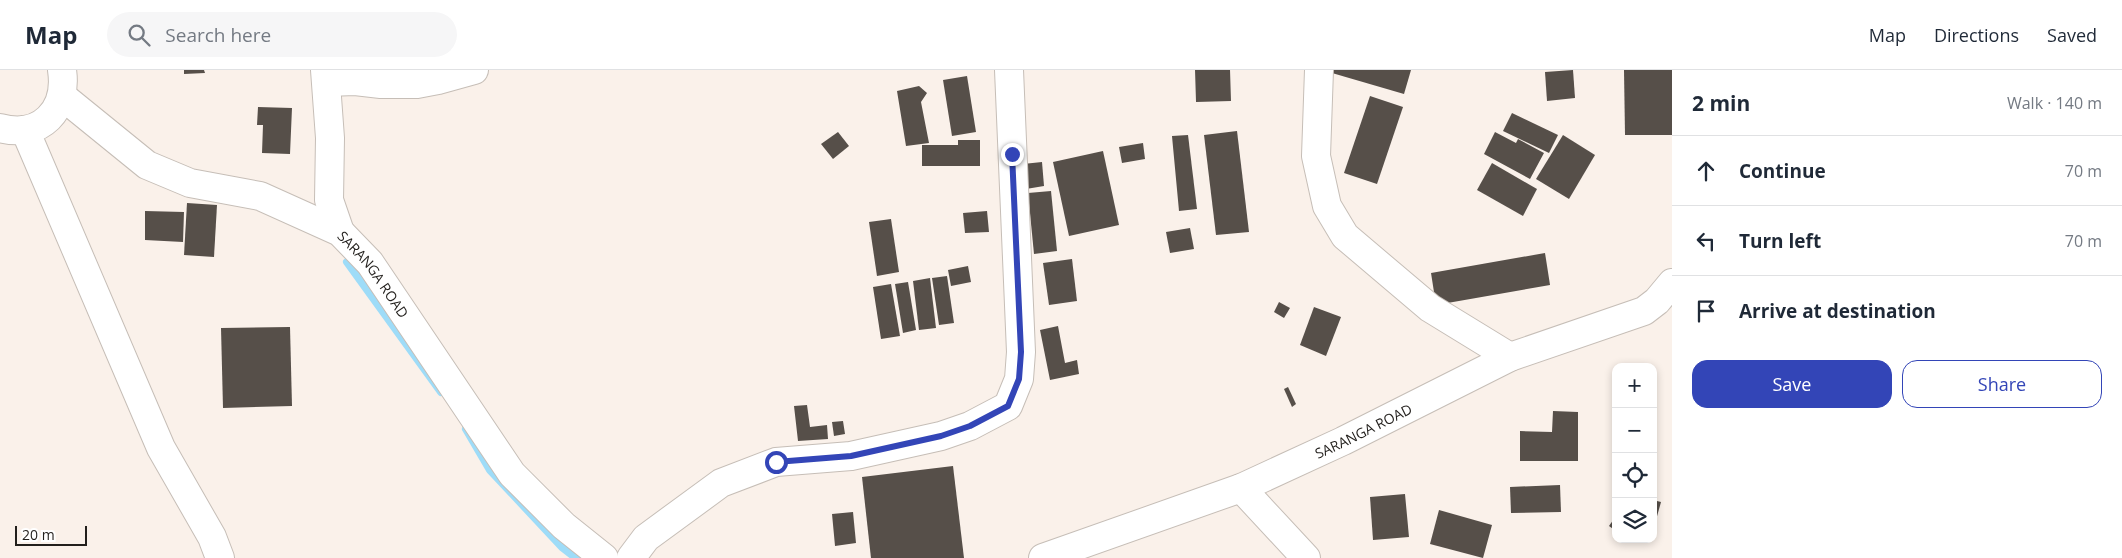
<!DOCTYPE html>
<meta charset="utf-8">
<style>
body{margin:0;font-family:"Open Sans",sans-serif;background:#f6f6f7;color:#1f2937}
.controls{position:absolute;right:15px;bottom:15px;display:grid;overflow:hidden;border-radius:10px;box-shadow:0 2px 8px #0003}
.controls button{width:45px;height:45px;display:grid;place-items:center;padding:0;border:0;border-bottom:1px solid #e0e1e3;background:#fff;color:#1f2937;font:25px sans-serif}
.scale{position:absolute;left:15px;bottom:12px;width:72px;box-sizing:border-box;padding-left:5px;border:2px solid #221f1c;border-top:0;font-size:14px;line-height:18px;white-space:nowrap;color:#221f1c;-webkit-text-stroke:4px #fff;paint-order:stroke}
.stop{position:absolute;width:15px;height:15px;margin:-11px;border:4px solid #3345b7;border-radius:50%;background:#fff}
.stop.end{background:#3345b7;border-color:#fff;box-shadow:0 1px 5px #0008}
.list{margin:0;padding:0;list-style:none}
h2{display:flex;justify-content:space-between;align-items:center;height:65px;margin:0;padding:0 20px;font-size:21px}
h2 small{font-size:16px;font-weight:400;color:#747a83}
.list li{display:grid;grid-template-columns:32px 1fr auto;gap:15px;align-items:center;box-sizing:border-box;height:70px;padding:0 20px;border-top:1px solid #e0e1e3}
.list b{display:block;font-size:19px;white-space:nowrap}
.list em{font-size:16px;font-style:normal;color:#747a83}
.actions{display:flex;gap:10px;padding:15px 20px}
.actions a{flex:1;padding:11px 0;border:1px solid #3345b7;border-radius:15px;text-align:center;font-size:18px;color:#3345b7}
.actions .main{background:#3345b7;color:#fff}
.icon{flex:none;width:28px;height:28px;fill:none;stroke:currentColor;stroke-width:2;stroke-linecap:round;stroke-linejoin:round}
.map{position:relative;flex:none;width:1672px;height:488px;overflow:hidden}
header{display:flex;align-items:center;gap:30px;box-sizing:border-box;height:70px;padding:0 25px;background:#fff;border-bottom:1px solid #e0e1e3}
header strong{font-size:24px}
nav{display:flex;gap:28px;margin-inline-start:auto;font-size:18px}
.search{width:350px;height:45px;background:#f6f6f7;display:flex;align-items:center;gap:12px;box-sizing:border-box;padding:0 18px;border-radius:28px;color:#747a83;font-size:19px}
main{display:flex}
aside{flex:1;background:#fff}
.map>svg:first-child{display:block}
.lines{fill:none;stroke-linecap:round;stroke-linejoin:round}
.stream{stroke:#9edcf8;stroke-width:8}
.building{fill:#564f49}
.street-casing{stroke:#c6beb7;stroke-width:30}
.street{stroke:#fff;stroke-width:28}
.route{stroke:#3345b7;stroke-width:6}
.labels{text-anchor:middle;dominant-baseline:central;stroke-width:5;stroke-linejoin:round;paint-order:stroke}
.street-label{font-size:14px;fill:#221f1c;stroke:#fff}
</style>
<header>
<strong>Map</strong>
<div class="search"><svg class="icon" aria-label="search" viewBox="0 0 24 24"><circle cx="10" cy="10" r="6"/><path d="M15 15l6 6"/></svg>Search here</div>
<nav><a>Map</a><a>Directions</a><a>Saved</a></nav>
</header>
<main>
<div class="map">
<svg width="1672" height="488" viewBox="0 0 1672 488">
<rect width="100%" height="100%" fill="#faf1ea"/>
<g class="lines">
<g class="stream">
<polyline points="347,192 441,322"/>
<polyline points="466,359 490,400 562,477 576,488"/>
</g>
</g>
<g class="building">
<polygon points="184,0 204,0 205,3 184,4"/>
<polygon points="1195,0 1230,0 1231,31 1196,32"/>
<polygon points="1332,0 1411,0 1404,24 1332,3"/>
<polygon points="1573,0 1575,28 1547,31 1545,2"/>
<polygon points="1624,0 1672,0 1672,65 1625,65"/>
<polygon points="967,6 976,62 952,66 943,10"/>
<polygon points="919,16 927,23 921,32 929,73 906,76 897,21"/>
<polygon points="1370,26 1403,37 1377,114 1344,103"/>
<polygon points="258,37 292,38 290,84 262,83 263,55 257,55"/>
<polygon points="1512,43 1558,65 1549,83 1503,61"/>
<polygon points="1237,61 1249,162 1216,165 1204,65"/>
<polygon points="838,62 849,76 833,89 821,74"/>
<polygon points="1495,62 1516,73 1518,69 1544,83 1530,109 1484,84"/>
<polygon points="1188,65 1197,139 1179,141 1172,66"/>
<polygon points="1563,65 1595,85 1569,129 1536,109"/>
<polygon points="958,70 980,70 980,96 922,96 922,75 958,75"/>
<polygon points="1143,73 1145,89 1122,93 1119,77"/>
<polygon points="1103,81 1119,155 1069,166 1053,92"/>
<polygon points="1042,92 1044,116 1026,119 1023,94"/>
<polygon points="1492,93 1537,119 1523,146 1477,120"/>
<polygon points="1051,121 1057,181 1034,184 1028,123"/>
<polygon points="187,133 217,135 214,187 184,185"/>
<polygon points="145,141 184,142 183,172 145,170"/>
<polygon points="987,141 989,162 965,163 963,143"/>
<polygon points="891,149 899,202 877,206 869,152"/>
<polygon points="1190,158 1194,179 1170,183 1166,162"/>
<polygon points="1545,183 1550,215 1436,235 1431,203"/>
<polygon points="1072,189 1077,231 1049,235 1043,193"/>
<polygon points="968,196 971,212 951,216 948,200"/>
<polygon points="947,206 954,253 939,255 932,208"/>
<polygon points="930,208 936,258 919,260 913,211"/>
<polygon points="908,212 916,260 903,263 895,214"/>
<polygon points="891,214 900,266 881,269 873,217"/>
<polygon points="1279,232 1290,238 1284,248 1274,242"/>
<polygon points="1314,237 1341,247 1326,286 1300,275"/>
<polygon points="1058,256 1065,293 1077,290 1079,304 1050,310 1040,260"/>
<polygon points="290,257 292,336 223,338 221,258"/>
<polygon points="1288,317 1296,334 1292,337 1284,319"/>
<polygon points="807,335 810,357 827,355 828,369 798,371 794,336"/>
<polygon points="1553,341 1578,342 1578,391 1520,391 1520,361 1552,362"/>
<polygon points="843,351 845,364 834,366 832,352"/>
<polygon points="953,396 964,488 871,488 862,407"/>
<polygon points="1560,415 1561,442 1511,443 1510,417"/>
<polygon points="1405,424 1409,467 1373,470 1370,427"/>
<polygon points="1653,430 1661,432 1654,457 1653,457"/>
<polygon points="1439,440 1492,455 1483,488 1430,474"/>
<polygon points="853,442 856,473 835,476 832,444"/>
<polygon points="1616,446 1616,461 1609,456"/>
</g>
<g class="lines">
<defs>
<g id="street">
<polyline points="325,0 330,68 329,130 340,162"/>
<polyline points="1319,0 1316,86 1327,136 1345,166 1430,238 1510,287"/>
<polyline points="327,12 355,11 381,14 417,14 438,10 474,0"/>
<path id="s1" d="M 62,26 L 147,95 L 190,113 L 260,126 L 340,162 L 370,193 L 512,404 L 564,456 L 604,488"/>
<path d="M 0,58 C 41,69 68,40 62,0"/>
<polyline points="25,60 161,378 212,467 220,488"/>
<polyline points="1241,418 1306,488"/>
<polyline points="631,488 646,468 721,413 776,392 851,386 941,366 970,356 1008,336 1019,309 1021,282 1009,0"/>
<path id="s2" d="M 1043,488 L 1241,418 L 1343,371 L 1510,287 L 1644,241 L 1657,231 L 1672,213"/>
</g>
</defs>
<use href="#street" class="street-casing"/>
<use href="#street" class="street"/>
</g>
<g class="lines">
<polyline class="route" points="776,392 851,386 941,366 970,356 1008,336 1019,309 1021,282 1012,84"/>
</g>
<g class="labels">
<g class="street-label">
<text stroke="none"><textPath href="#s1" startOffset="369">SARANGA ROAD</textPath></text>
<text stroke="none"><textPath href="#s2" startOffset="345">SARANGA ROAD</textPath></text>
</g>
</g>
</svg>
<div class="controls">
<button>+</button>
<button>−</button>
<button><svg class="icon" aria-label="locate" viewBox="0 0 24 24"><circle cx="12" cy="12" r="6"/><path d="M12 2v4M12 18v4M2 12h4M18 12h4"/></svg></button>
<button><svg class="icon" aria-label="layers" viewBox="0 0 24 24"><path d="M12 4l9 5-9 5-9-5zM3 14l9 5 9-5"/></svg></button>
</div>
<div class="scale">20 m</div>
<div class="stop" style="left:776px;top:392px"></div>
<div class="stop end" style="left:1012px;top:84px"></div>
</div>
<aside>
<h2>2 min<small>Walk · 140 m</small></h2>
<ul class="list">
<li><svg class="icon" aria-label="ahead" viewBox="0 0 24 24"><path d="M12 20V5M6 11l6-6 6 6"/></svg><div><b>Continue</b></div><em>70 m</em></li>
<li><svg class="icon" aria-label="left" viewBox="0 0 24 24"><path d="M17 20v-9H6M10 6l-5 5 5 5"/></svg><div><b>Turn left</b></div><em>70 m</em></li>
<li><svg class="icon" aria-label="arrive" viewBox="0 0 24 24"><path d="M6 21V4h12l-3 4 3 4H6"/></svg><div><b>Arrive at destination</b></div></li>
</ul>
<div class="actions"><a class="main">Save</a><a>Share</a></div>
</aside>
</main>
